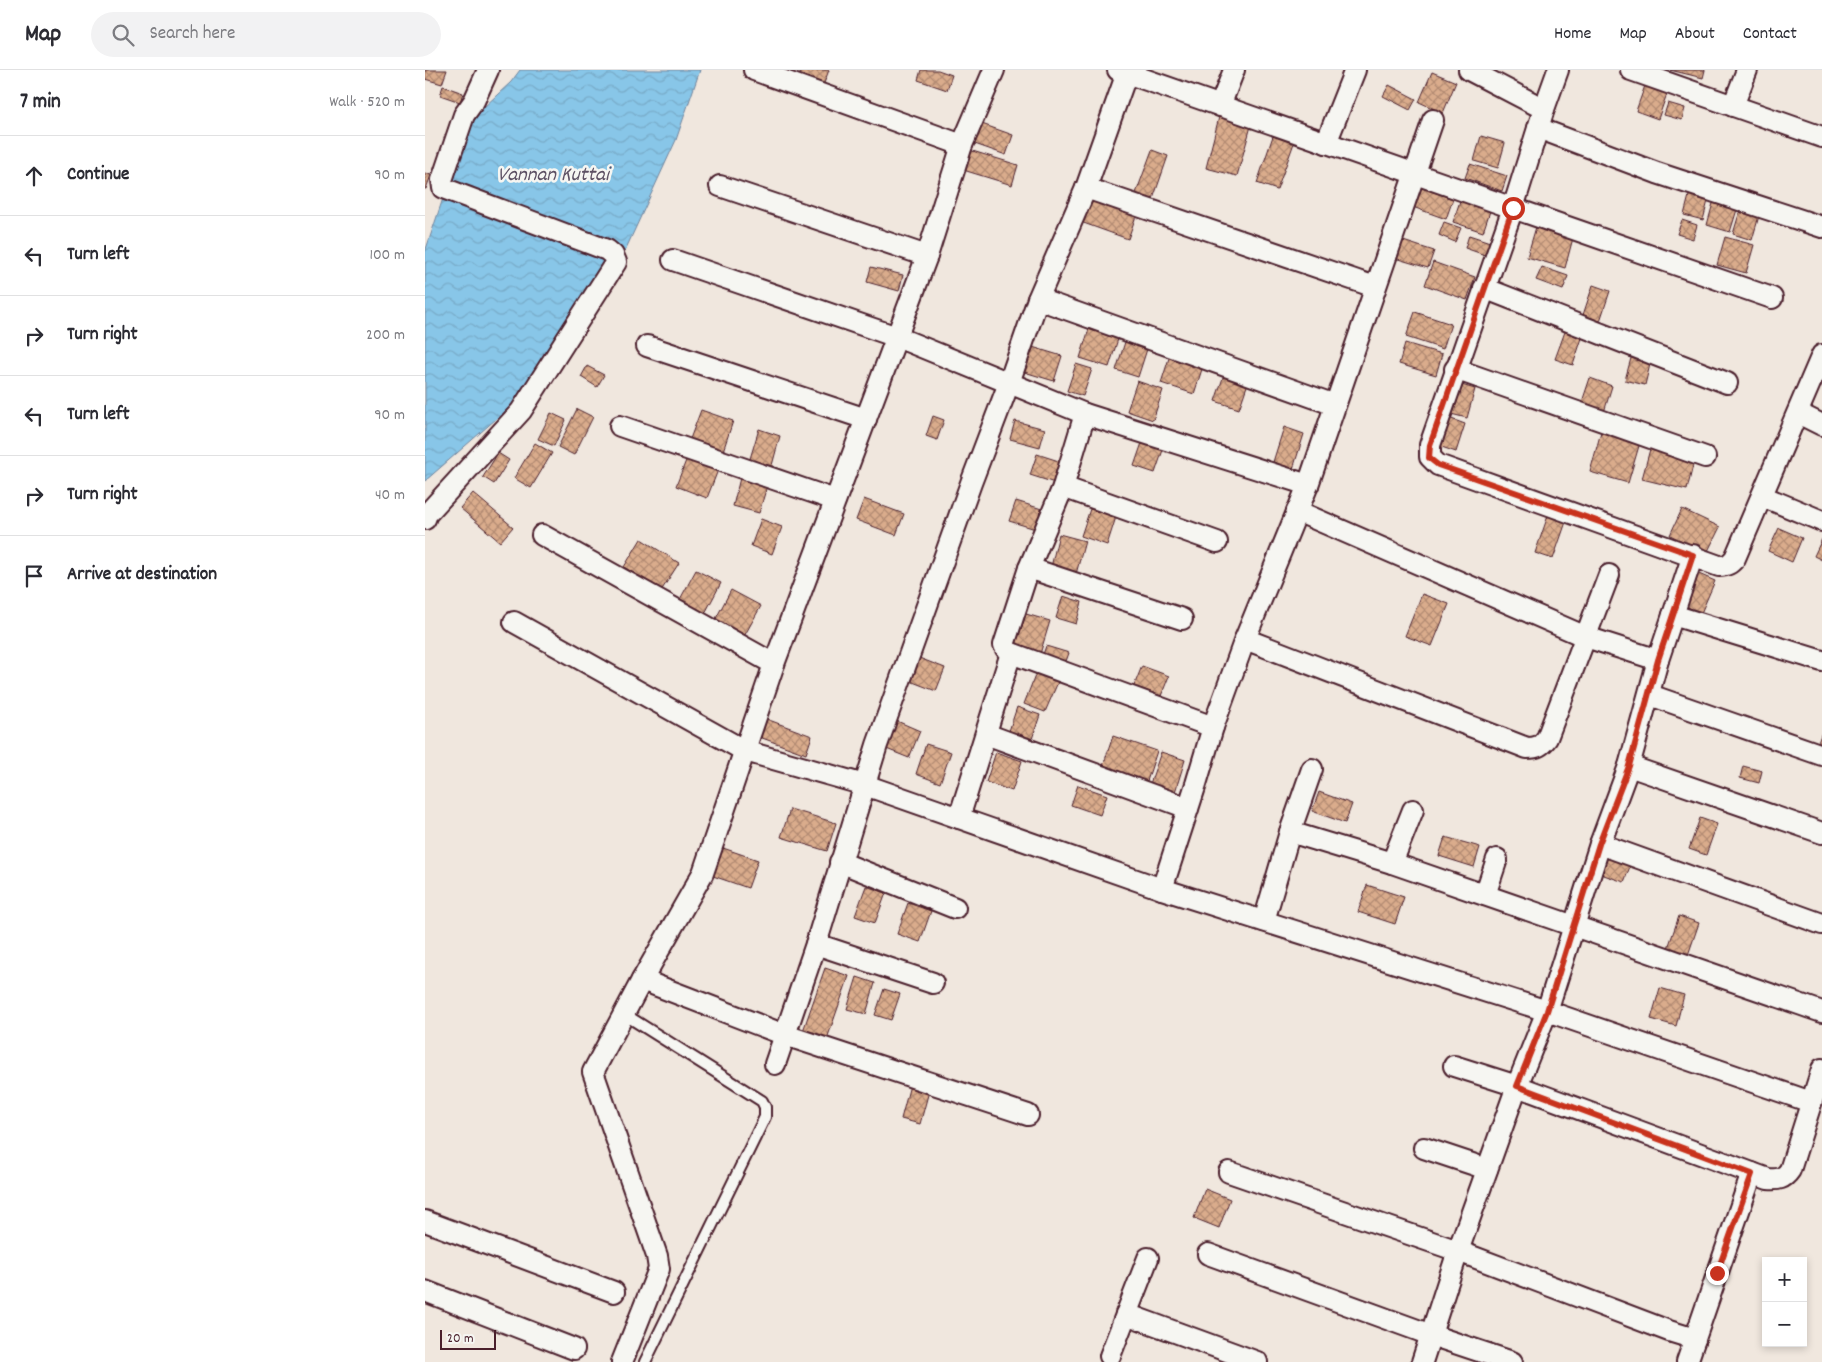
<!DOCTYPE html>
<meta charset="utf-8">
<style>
body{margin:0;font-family:Dekko,sans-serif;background:#f2f2f3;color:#2b2b33}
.controls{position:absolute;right:15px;bottom:15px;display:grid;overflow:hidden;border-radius:0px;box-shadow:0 2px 8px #0003}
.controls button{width:45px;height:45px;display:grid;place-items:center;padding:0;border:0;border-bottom:1px solid #e1e1e2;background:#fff;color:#2b2b33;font:25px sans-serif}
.scale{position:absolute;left:15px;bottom:12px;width:56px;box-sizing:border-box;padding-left:5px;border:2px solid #4a1f2b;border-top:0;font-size:14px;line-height:18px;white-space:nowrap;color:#4a1f2b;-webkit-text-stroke:4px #f6f6f2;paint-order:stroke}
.stop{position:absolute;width:15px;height:15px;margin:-11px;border:4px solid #c8321e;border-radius:50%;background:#fff}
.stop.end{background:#c8321e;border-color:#fff;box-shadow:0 1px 5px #0008}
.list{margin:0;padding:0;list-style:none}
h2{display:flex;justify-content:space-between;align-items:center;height:65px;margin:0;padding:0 20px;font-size:21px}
h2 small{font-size:16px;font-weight:400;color:#7c7c81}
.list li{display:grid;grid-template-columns:32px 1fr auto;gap:15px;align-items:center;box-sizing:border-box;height:80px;padding:0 20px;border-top:1px solid #e1e1e2}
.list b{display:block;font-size:19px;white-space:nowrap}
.list em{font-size:16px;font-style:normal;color:#7c7c81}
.icon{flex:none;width:28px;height:28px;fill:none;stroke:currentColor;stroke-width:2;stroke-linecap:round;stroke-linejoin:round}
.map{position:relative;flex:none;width:1397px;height:1292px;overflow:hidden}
header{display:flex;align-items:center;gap:30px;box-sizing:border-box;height:70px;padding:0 25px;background:#fff;border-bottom:1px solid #e1e1e2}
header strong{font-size:24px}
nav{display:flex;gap:28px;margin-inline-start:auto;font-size:18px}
.search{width:350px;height:45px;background:#f2f2f3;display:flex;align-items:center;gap:12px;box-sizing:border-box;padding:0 18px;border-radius:28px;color:#7c7c81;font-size:19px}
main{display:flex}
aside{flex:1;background:#fff}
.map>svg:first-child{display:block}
.water{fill:url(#water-waves);stroke:#6f839c}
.building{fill:url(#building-cross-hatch);stroke:#4a1f2b}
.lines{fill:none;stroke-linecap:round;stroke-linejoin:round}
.lane-casing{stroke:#4a1f2b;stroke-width:14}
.street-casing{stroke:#4a1f2b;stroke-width:24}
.lane{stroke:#f6f6f2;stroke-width:10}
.street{stroke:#f6f6f2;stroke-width:20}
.route{stroke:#c8321e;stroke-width:6}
.labels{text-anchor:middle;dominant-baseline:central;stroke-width:5;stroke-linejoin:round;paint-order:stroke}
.water-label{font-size:21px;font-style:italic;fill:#5d5164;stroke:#f6f6f2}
</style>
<header>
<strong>Map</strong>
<div class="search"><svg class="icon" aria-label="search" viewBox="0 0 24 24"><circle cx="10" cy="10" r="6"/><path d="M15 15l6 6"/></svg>Search here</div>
<nav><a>Home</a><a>Map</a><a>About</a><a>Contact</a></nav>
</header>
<main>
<aside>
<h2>7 min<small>Walk · 520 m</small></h2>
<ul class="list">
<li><svg class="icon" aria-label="ahead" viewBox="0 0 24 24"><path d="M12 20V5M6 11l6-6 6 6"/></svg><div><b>Continue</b></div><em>90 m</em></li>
<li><svg class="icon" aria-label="left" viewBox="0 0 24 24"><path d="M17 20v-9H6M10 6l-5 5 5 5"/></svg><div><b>Turn left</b></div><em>100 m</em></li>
<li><svg class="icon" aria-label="right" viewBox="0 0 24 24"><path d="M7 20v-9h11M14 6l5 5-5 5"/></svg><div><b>Turn right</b></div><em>200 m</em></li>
<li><svg class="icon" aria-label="left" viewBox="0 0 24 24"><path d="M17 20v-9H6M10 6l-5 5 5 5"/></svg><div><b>Turn left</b></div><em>90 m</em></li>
<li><svg class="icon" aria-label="right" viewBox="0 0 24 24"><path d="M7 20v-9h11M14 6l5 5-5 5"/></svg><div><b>Turn right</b></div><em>40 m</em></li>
<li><svg class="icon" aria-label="arrive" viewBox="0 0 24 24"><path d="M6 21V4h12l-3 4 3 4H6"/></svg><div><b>Arrive at destination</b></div></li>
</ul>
</aside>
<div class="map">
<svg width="1397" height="1292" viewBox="0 0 1397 1292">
<defs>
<pattern id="water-waves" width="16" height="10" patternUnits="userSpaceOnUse" patternTransform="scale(1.25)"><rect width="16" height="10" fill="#88c6e8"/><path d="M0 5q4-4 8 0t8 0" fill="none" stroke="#77aac7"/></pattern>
<pattern id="building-cross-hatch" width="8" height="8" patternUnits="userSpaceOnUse" patternTransform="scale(1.25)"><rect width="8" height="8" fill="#daac8c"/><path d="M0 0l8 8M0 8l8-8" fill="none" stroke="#b38b73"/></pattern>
</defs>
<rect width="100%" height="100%" fill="#f0e7de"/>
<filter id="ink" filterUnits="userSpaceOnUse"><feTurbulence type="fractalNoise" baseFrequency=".02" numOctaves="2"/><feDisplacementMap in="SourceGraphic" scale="10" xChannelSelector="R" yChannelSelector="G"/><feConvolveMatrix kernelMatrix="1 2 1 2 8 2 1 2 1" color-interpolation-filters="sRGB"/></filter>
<g filter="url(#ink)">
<polygon class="water" points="95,0 275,0 251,70 187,209 134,294 0,411 0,182 44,51 86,12"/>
<g class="building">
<polygon points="0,0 22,0 17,14 0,9"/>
<polygon points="376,0 404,0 398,16 374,8"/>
<polygon points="496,0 513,0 527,5 522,20 493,10"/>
<polygon points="1245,0 1280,0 1278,8"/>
<polygon points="1007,2 1031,12 1018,43 994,32"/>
<polygon points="1222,10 1244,18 1233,49 1211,41"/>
<polygon points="964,15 991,29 985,40 958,26"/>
<polygon points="18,16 38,23 35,32 15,25"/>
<polygon points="1243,33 1260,38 1257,50 1239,45"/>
<polygon points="794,47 826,56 812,106 781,98"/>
<polygon points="554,53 588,65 581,85 547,73"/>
<polygon points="848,66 869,73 852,120 832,113"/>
<polygon points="1056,66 1080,73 1073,98 1049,91"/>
<polygon points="541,79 593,95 587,115 535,99"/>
<polygon points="727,80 743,86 727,132 710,126"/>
<polygon points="1045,94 1082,106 1077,121 1040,108"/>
<polygon points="0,103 6,105 1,119 0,119"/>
<polygon points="992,116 1028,129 1021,149 985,136"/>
<polygon points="1266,118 1285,123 1278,150 1259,145"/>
<polygon points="661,126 712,143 703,169 653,151"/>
<polygon points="1290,126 1314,133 1305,162 1282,155"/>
<polygon points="1035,131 1065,141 1058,162 1028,152"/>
<polygon points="1317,134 1336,139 1327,170 1308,164"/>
<polygon points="1257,150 1272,155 1268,169 1252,164"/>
<polygon points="1019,152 1036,158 1030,172 1014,165"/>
<polygon points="1111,157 1148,168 1140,198 1102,187"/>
<polygon points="1044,165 1065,172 1060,185 1040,178"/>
<polygon points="1300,167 1329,175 1321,203 1292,195"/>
<polygon points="969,168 1009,181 1003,198 963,186"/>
<polygon points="1008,192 1050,207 1042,230 1000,215"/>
<polygon points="446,197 478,205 474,221 442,212"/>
<polygon points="1117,197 1143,206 1138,220 1111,210"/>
<polygon points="1168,215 1185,221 1175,251 1158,245"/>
<polygon points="990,242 1026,254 1018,279 981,267"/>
<polygon points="664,259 693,269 684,297 655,288"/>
<polygon points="1141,259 1158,265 1148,295 1130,289"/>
<polygon points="701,269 723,276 713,307 691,300"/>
<polygon points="980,273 1017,284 1011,305 974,294"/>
<polygon points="604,276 637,286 629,311 596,301"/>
<polygon points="1208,281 1227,286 1220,315 1200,310"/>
<polygon points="745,285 778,296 769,324 736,313"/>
<polygon points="651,294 667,299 658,326 642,321"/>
<polygon points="162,296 179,305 172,317 156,307"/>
<polygon points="800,302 824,310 814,339 790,331"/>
<polygon points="1165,308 1187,316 1179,342 1156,335"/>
<polygon points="712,311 738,320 728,350 702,341"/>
<polygon points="1030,313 1050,319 1042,348 1022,343"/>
<polygon points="152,339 168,347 149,385 133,377"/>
<polygon points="276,340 308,351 298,381 265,369"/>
<polygon points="126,343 141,350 129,376 113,369"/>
<polygon points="508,346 519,350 512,370 501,366"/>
<polygon points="1021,347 1040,354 1031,382 1011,375"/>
<polygon points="590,351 620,359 615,377 585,369"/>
<polygon points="859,357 879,364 868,399 848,392"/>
<polygon points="1177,358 1216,369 1203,413 1165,402"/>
<polygon points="334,359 355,366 346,399 324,392"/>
<polygon points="718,370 739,377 730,403 709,396"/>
<polygon points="110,373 127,383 106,418 89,408"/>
<polygon points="1225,379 1269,391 1262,420 1217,409"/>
<polygon points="73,383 84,390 69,414 58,407"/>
<polygon points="612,384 643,394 636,415 605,405"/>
<polygon points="262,388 293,400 282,428 251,416"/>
<polygon points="315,408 342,416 334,443 308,436"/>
<polygon points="48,423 88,457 75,472 35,438"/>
<polygon points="439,429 479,444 471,465 431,450"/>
<polygon points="591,431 620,440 614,460 584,451"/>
<polygon points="665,439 691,447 682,475 656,466"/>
<polygon points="1257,439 1295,457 1282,483 1245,465"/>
<polygon points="1124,443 1142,449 1128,489 1110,483"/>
<polygon points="336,449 357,457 347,484 326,476"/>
<polygon points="1354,458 1377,468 1367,492 1343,481"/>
<polygon points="634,464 660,471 651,504 626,497"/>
<polygon points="216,469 254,493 236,521 199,497"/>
<polygon points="1397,469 1397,490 1389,486"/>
<polygon points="271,500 296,513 278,547 253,533"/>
<polygon points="1267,501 1290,511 1276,543 1253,533"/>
<polygon points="306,520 336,536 317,570 288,554"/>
<polygon points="997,524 1024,534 1007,576 980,566"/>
<polygon points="638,526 657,532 651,554 631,548"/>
<polygon points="601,544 625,551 615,584 590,576"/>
<polygon points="621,576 644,583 640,594 617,587"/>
<polygon points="489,586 520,598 511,621 480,609"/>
<polygon points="717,596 744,606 736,626 709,616"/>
<polygon points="611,603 633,612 620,642 599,634"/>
<polygon points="592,637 615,645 606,672 583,664"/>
<polygon points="336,647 387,666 381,684 329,665"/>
<polygon points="465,648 495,661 484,688 454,676"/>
<polygon points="1397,662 1397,681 1391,678"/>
<polygon points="688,666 732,681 721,714 677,699"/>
<polygon points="501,674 526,682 515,713 491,704"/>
<polygon points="571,682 597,691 587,721 561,712"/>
<polygon points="736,682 760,690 750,722 725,714"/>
<polygon points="1318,696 1337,701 1334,713 1315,708"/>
<polygon points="653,715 682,725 675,745 646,735"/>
<polygon points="894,722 927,734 920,753 887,741"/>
<polygon points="365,739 411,753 402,781 356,767"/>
<polygon points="1275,748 1292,754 1281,785 1264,779"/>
<polygon points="1020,767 1055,777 1049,797 1014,786"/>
<polygon points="298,778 333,790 323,818 288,806"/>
<polygon points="1180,785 1206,794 1199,812 1173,803"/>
<polygon points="942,815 979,827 970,854 933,842"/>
<polygon points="441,816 461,823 450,853 430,846"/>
<polygon points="483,833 506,841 495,872 472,864"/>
<polygon points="1254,846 1274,853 1263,885 1243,878"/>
<polygon points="400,898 424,906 402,969 378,961"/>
<polygon points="432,907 450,913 441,944 422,939"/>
<polygon points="1235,918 1259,925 1251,956 1226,949"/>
<polygon points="459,919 475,924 466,950 450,945"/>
<polygon points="485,1015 504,1021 495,1054 476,1049"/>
<polygon points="780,1119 805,1129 794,1158 769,1148"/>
</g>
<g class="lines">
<defs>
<polyline id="lane" points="199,944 337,1031 340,1037 340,1047 220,1292"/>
<g id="street">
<polyline points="329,0 537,75"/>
<polyline points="693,0 1088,138 1119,39 1044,0"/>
<polyline points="1206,0 1397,67"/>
<polyline points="795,36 809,0"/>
<polyline points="1308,36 1322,0"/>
<polyline points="1119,39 1133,0"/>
<polyline points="1113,58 1232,103 1397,157"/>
<polyline points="901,73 930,0"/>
<polyline points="295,116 502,186"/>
<polyline points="661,118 950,217"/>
<polyline points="248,190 472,267 660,344 883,415"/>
<polyline points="1059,218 1302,313"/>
<path d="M 1347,228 L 1088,138 L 1005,375 L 1005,387 L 1013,395 L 1294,496 C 1302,496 1305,494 1310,488 L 1397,285"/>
<polyline points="613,229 910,335"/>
<polyline points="222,276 441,349"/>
<polyline points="1030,299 1280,387"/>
<polyline points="1373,343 1397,355"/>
<polyline points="660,344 638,417 604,498 579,575 581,579 586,583 788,657"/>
<polyline points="195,356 410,430"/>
<polyline points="638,417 792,472"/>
<polyline points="1337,426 1397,451"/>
<polyline points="872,441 1161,567 1233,590"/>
<polyline points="0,449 2,444 96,341 191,192 188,185 182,180 18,118 17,110 39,45 49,31 63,0"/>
<polyline points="117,465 349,594"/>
<polyline points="604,498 757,549"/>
<polyline points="1248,545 1397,591"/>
<polyline points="89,552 320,681 440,715 737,819 1122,941 1175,774 1204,696 1233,590 1268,485"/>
<path d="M 820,569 L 1102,678 C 1112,678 1116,676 1122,668 L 1184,505"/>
<polyline points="1225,625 1397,685"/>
<polyline points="561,664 763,738"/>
<polyline points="1204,696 1397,763"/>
<polyline points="534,748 586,583"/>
<polyline points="865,762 967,793 1397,942"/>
<polyline points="1175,774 1397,854"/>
<polyline points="415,792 530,838"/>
<polyline points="967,793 988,740"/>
<polyline points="737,819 771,714 788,657 820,569 883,415 1008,50"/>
<polyline points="1060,825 1072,789"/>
<polyline points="839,851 865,762 887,699"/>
<polyline points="391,874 508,913"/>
<polyline points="217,910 360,965 603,1045"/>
<polyline points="350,994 391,874 452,675 546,413 584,313 613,229 661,118 703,0"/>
<path d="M 1029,996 L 1092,1016 L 1343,1109 C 1353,1110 1359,1109 1365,1100 L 1397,999"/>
<polyline points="999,1078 1062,1099"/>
<polyline points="804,1102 1033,1181 1244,1261 1270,1269"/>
<polyline points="0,1151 189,1222"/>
<polyline points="783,1184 1006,1265 1087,1292"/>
<polyline points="0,1221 149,1279"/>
<polyline points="701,1244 832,1292"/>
<polyline points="685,1286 723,1188"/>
<polyline points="197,1292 234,1199 232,1186 168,1002 217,910 278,803 349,594 502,186 537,75 569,0"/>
<polyline points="997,1292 1033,1181 1092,1016 1122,941 1386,1032"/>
<polyline points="1262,1292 1327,1103"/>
</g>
</defs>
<use href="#lane" class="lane-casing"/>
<use href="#street" class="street-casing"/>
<use href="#lane" class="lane"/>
<use href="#street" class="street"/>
</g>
</g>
<g class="lines" filter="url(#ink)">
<polyline class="route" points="1088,138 1005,375 1004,388 1013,395 1268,485 1233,590 1204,696 1174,774 1122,941 1092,1016 1327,1104 1292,1203"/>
</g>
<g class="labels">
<g class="water-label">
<text x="128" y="106">Vannan Kuttai</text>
</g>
</g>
</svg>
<div class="controls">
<button>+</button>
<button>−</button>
</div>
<div class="scale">20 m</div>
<div class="stop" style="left:1088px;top:138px"></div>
<div class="stop end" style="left:1292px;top:1203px"></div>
</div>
</main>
